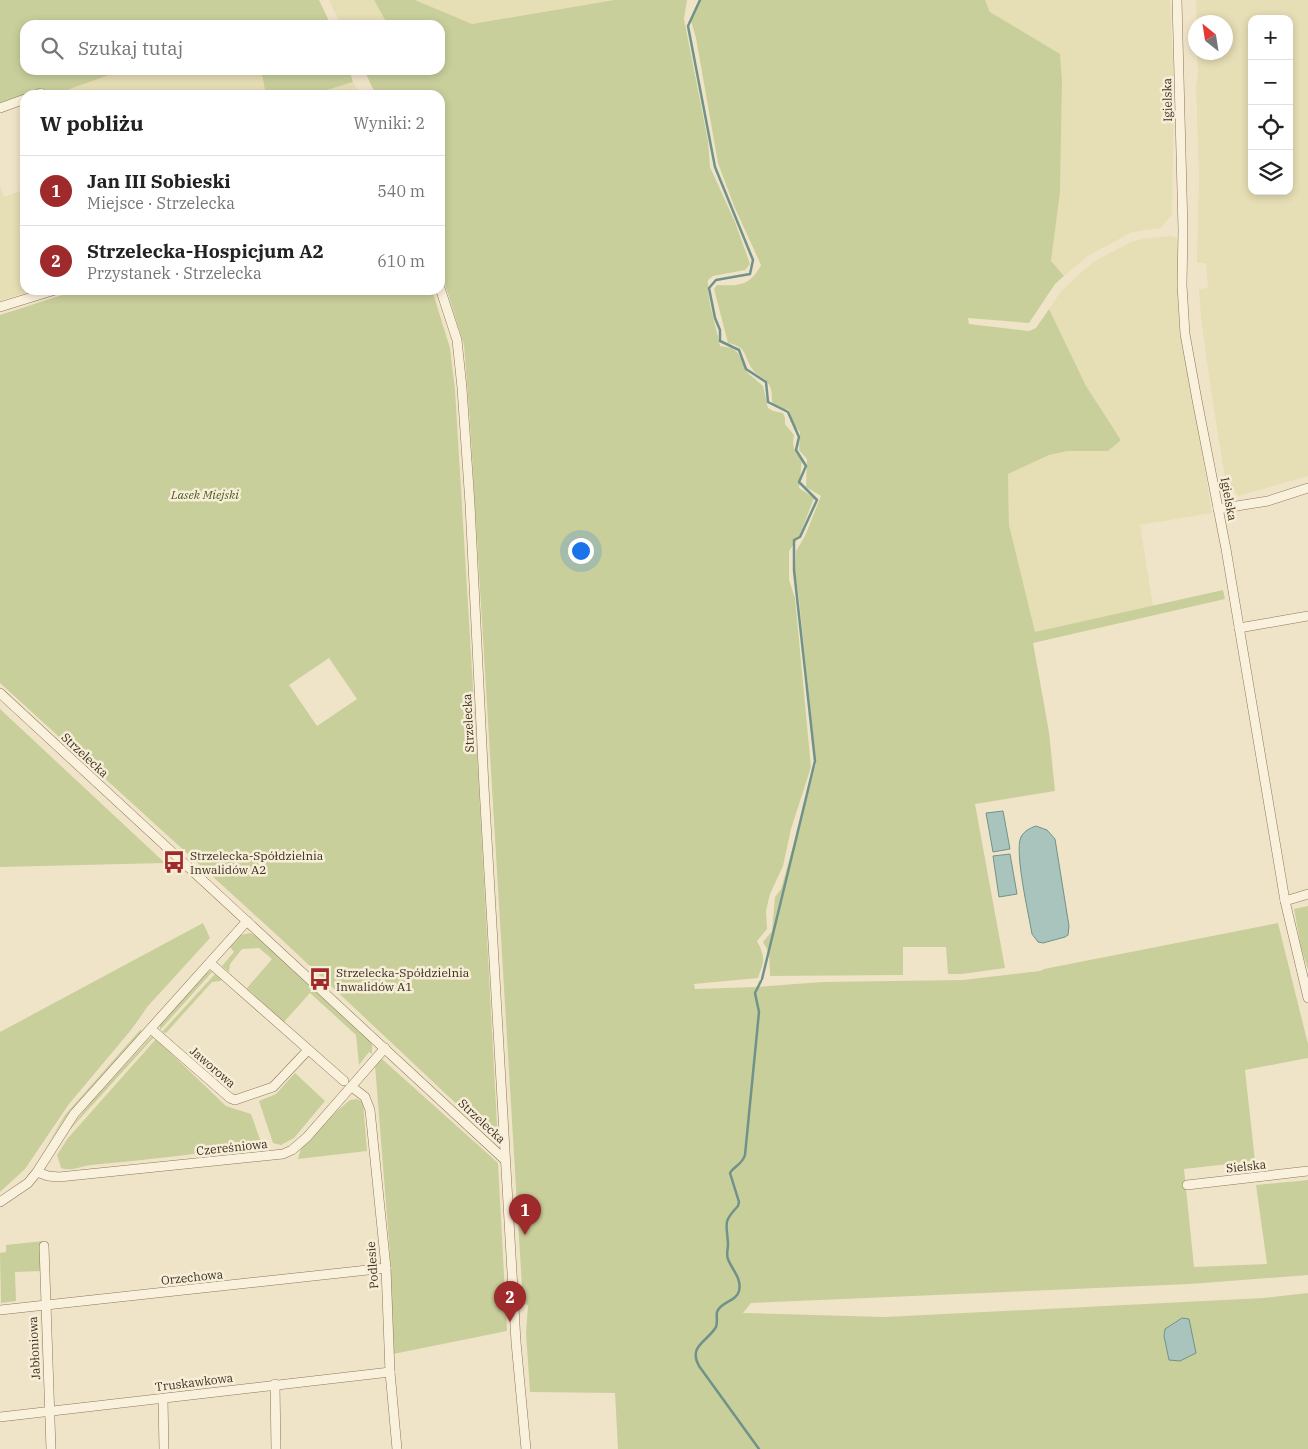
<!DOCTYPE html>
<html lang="pl">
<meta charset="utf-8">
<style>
body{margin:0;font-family:"IBM Plex Serif",serif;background:#f6f6f6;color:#222}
.controls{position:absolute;right:15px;top:15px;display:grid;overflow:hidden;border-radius:10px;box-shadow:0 2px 8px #0003}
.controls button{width:45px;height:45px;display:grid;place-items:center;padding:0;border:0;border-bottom:1px solid #e0e0e0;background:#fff;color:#222;font:25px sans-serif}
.compass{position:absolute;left:1188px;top:15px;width:45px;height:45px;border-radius:50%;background:#fff;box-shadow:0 2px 8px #0003;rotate:330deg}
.you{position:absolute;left:580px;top:550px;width:18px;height:18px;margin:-12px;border:4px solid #fff;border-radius:50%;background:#1a73e8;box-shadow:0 0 0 8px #1a73e833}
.badge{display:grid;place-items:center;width:32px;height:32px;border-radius:50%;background:#9e2a2b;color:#fff;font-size:16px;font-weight:700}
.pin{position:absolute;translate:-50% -41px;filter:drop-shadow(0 1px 2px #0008)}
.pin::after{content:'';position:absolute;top:26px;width:18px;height:15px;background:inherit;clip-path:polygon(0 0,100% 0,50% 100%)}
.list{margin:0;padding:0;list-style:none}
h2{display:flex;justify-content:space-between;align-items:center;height:65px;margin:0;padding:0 20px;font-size:21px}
h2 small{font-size:16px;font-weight:400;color:#767676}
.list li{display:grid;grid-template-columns:32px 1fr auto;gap:15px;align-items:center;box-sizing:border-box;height:70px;padding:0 20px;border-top:1px solid #e0e0e0}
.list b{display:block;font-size:19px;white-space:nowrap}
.list p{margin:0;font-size:16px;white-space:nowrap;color:#767676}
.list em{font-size:16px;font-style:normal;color:#767676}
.icon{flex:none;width:28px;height:28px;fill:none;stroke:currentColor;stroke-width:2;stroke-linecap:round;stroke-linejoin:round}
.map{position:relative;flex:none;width:1308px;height:1449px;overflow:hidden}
.search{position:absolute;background:#fff;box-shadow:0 2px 8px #0003;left:20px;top:20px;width:425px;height:55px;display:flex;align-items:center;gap:12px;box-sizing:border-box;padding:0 18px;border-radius:15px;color:#767676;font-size:19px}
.panel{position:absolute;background:#fff;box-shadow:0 2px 8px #0003;left:20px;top:90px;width:425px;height:205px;border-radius:15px}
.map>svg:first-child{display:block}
.farmland{fill:#e6deb5;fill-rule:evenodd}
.green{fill:#c9cf9b;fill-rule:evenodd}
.water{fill:#a9c4bc;stroke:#6f938a}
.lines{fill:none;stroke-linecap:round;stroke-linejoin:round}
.stream{stroke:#6f938a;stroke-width:2.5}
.minor-casing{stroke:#8d765c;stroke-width:10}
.minor{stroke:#faf1dc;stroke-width:9}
.labels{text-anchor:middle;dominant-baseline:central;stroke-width:5;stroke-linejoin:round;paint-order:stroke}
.street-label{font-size:12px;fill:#3d2e20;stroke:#f7eed8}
.park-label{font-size:12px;font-style:italic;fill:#4d5a26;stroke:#f7eed8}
.poi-label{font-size:12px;fill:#3d2e20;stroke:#f7eed8;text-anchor:start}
</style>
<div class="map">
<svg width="1308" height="1449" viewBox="0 0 1308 1449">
<rect width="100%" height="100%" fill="#f0e4c8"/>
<g class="farmland">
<polygon points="329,0 374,0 388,25 341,25"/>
<polygon points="415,0 614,0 472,24"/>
<polygon points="985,0 1170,0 1174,88 1172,214 1161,228 1132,232 1088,256 1064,276 1051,261 1060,193 1062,81 1060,54 990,12"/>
<path d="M 1196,0 L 1308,0 L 1308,476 L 1238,496 L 1225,478 L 1210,384 L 1201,317 L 1199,289 L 1208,288 L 1206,263 L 1197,263 L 1199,176 L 1196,87 L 1198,72 L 1197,53 L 1226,52 L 1226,22 L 1197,22 ZM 1252,19 L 1289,19 L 1289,191 L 1252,191 Z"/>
<polygon points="123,70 261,70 266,95 53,95"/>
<polygon points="353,82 361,95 311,95"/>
<polygon points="0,186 4,197 25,189 25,290 34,290 0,301"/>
<polygon points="1170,236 1177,238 1182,345 1197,422 1212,513 1140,525 1153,606 1035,633 1009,525 1008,473 1049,455 1068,451 1108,451 1121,439 1086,386 1049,309 1061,291 1093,262 1131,242 1143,239"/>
</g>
<g class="green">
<polygon points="0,0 319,0 331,25 25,25 25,70 123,70 53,95 34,95 33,93 0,105"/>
<path d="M 374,0 L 415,0 L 472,24 L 614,0 L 687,0 L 684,19 L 708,141 L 710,167 L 735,222 L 750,264 L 745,270 L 713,276 L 708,280 C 707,302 716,324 720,346 L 732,348 L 738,353 L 748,373 L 763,386 L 768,408 L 773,411 L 783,413 L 785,418 L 785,424 L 794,435 C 792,447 794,451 802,460 L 799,488 L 814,498 L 799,537 L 789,551 L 789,580 L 795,598 L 811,767 L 791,829 L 783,866 L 770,894 L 766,911 L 767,929 L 757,941 C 766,958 764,961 758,978 L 694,984 L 695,989 L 756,987 L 822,982 L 963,980 L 1040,971 L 1044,969 L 1278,923 L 1308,1044 L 1308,1058 L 1245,1070 L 1255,1161 L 1184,1169 L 1194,1267 L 1267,1264 L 1256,1185 L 1308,1180 L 1308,1275 L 1190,1284 L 751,1303 L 743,1313 L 885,1317 L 1263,1298 L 1308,1293 L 1308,1449 L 618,1449 L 615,1393 L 530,1392 L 526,1333 L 528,1305 L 523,1304 L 470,422 L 464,345 L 440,268 L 440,95 L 376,95 L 364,70 L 440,70 L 440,25 L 388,25 ZM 1182,1318 L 1169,1360 L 1164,1336 L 1165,1329 Z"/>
<path d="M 699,0 L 985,0 L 990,12 L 1060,54 L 1062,81 L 1060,193 L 1051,261 L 1064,276 L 1055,284 L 1029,323 L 968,318 L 969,324 L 1029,331 L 1036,328 L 1049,309 L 1086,386 L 1121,440 L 1108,451 L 1068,451 L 1049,455 L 1008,474 L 1009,525 L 1035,632 L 1223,590 L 1225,599 L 1033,643 L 1049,732 L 1055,791 L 975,804 L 1005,968 L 962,974 L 948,974 L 946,947 L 903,947 L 903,975 L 770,976 L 769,953 L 763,942 L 772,931 L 775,897 L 781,889 L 816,764 L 799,599 L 795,571 L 796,551 L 805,536 L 821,496 L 806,487 L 807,459 L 799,450 L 800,432 L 790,421 L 791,416 L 789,410 C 762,405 778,398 768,383 C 764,377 756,375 753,370 C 743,356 748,347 728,343 L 714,289 L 717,285 C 739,286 750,286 761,265 L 734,206 L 718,163 L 696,38 L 691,21 Z"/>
<polygon points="261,70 349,70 353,82 311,95 266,95"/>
<path d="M 78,290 L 432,290 L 450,348 L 455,390 L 478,770 L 498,1143 L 279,937 L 0,683 L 0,315 ZM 329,658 L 357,699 L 317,726 L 289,685 Z"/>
<polygon points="0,709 165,863 0,867"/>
<polygon points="1308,906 1308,970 1301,947 1294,909"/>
<polygon points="203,923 210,938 148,1006 131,1030 69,1104 25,1169 0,1192 0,1032"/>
<polygon points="250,933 258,937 368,1037 372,1044 372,1054 369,1052 359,1065 356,1035 310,993 284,1022 247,988 272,959 259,948 242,949 230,964 229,972 222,966 234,952 230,947 241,935"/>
<polygon points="210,971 213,971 160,1030 160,1025 206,973"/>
<polygon points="215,974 221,979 221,981 212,982 166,1033 162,1032"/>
<polygon points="141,1029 141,1033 67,1115 46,1147 65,1115"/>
<polygon points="152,1036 154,1037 66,1134 90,1103"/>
<path d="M 156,1039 L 226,1106 L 251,1114 L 262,1145 C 205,1153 148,1160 91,1165 C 81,1166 71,1172 61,1168 L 57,1155 L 68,1138 Z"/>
<polygon points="382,1059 498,1163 507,1331 393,1354 391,1267 375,1065"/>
<polygon points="295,1073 325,1101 294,1138 281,1145 273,1143 259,1101 276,1094"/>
<polygon points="357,1099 363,1102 367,1151 298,1159 301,1148 337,1111 350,1100"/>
<polygon points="43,1241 43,1271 15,1272 16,1301 1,1303 0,1253 6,1252 6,1245"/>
</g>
<g class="water">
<polygon points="1003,811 1010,849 993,852 986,813"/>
<path d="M 1036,826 L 1047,830 L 1055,839 L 1069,926 L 1068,935 L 1065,937 L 1043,943 L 1038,942 L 1032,934 C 1029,916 1014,851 1021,837 C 1024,831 1030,828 1036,826 Z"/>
<polygon points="1010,854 1017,894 999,897 993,856"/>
<polygon points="1182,1318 1189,1319 1196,1353 1180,1361 1169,1360 1164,1336 1165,1329"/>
</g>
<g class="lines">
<g class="stream">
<polyline points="700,0 688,26 715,167 753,260 750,274 716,280 709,288 715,318 720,330 720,341 739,350 746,369 766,382 768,402 788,412 799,437 796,450 806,466 799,482 817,500 800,537 794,540 794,570 815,761 762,979"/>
<path d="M 759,1449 L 699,1366 C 688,1346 707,1342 716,1327 C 718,1322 716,1316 717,1312 C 721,1301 736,1302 739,1291 C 742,1278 732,1270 728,1259 C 726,1254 728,1250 728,1244 C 727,1223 722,1223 738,1206 L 739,1202 L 730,1173 C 734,1166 742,1165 745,1155 L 759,1012 L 755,993 L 761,981"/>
</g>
<defs>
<g id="minor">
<polyline points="1177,0 1183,230 1182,285 1185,334 1197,400 1226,549 1285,901 1308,998"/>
<polyline points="36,95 41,93"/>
<polyline points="0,108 25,99"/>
<polyline points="440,288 457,340 462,388 470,504 484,787 516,1342 526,1449"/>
<polyline points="0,307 55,290"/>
<polyline points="1218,509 1268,501 1308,488"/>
<polyline points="1239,628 1308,616"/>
<polyline points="0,693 505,1160"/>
<polyline points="1285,901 1308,894"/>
<polyline points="210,963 344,1081"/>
<polyline points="151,1029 230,1098 235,1100 273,1087 308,1050"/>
<polyline points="352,1087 365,1097 370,1110 386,1268 390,1372 397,1449"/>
<polyline points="37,1172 48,1176 59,1177 283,1154 292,1150 307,1137 385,1048"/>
<polyline points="1187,1185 1308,1171"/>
<polyline points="0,1202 28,1183 37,1172 74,1114 247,921"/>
<polyline points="44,1246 51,1449"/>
<polyline points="0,1310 386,1268"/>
<polyline points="275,1384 276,1449"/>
<polyline points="163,1399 164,1449"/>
<polyline points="0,1417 390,1372"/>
</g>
</defs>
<use href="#minor" class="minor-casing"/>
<use href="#minor" class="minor"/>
</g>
<defs>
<symbol id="bus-bare" viewBox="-9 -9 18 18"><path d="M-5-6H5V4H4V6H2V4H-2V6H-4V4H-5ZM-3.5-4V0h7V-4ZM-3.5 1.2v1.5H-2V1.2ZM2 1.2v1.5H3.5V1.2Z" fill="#9e2a2b" stroke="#f7eed8" stroke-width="2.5" paint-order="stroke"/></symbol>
</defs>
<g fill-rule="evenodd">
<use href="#bus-bare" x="158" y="846" width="32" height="32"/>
<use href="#bus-bare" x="304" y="963" width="32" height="32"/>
</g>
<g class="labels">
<g class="street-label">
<text transform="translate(1167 100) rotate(-91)">Igielska</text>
<text transform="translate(1229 499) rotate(79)">Igielska</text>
<text transform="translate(468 723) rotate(-93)">Strzelecka</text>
<text transform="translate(85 755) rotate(43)">Strzelecka</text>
<text transform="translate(213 1067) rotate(41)">Jaworowa</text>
<text transform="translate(482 1121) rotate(43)">Strzelecka</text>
<text transform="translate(232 1147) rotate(-6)">Czereśniowa</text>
<text transform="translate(1246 1166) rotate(-6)">Sielska</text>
<text transform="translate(372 1265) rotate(-94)">Podlesie</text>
<text transform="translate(192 1277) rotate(-6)">Orzechowa</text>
<text transform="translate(34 1348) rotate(-93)">Jabłoniowa</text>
<text transform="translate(194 1382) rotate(-7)">Truskawkowa</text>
</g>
<g class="park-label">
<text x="205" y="494">Lasek Miejski</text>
</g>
<g class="poi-label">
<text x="190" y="855">Strzelecka-Spółdzielnia<tspan x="190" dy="14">Inwalidów A2</tspan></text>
<text x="336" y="972">Strzelecka-Spółdzielnia<tspan x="336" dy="14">Inwalidów A1</tspan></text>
</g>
</g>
</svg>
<div class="controls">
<button>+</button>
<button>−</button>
<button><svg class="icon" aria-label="locate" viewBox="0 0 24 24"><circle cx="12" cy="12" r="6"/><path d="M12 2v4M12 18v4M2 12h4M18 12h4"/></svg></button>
<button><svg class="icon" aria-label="layers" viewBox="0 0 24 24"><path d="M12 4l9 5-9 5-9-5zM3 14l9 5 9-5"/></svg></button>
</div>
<svg class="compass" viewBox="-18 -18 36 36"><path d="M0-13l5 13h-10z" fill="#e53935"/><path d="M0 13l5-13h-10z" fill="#767676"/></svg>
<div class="you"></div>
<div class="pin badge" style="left:525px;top:1235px">1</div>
<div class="pin badge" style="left:510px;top:1322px">2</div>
<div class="search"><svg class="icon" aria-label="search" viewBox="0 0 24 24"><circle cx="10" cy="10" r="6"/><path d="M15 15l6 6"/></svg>Szukaj tutaj</div>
<section class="panel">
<h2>W pobliżu<small>Wyniki: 2</small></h2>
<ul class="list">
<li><span class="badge">1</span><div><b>Jan III Sobieski</b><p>Miejsce · Strzelecka</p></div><em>540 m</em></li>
<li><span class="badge">2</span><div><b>Strzelecka-Hospicjum A2</b><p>Przystanek · Strzelecka</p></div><em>610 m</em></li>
</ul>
</section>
</div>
